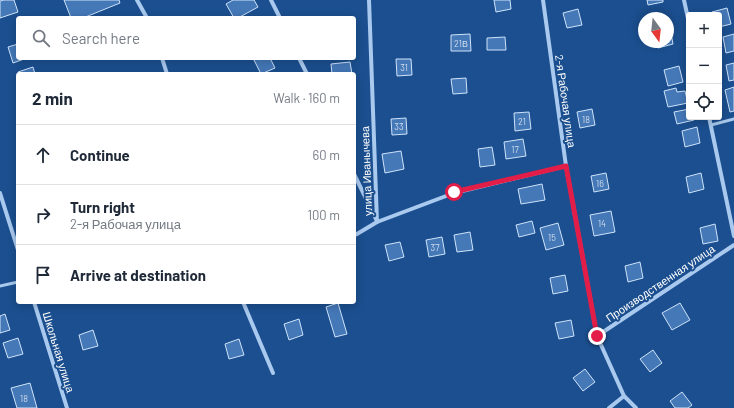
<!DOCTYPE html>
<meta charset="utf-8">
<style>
body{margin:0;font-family:Barlow,sans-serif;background:#f6f6f7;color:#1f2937}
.controls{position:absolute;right:12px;top:12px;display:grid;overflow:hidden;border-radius:4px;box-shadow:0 2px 10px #0003}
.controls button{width:36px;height:36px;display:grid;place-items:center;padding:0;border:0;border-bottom:1px solid #e0e1e3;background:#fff;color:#1f2937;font:20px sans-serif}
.compass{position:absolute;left:638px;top:12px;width:36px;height:36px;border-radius:50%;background:#fff;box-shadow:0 2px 10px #0003;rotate:165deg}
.stop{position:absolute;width:12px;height:12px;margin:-9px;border:3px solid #e11d48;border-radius:50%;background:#fff}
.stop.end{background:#e11d48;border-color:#fff;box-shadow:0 1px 4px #0008}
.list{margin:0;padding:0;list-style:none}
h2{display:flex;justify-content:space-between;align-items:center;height:52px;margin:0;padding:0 16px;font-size:17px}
h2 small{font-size:13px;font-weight:400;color:#747a83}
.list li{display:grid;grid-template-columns:26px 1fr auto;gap:12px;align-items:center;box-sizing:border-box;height:60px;padding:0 16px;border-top:1px solid #e0e1e3}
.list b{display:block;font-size:15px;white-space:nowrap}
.list p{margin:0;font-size:13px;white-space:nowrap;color:#747a83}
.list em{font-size:13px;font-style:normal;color:#747a83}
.icon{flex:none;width:22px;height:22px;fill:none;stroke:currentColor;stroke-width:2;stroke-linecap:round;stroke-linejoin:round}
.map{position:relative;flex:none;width:734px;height:408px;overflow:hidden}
.search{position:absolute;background:#fff;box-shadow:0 2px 10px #0003;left:16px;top:16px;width:340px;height:44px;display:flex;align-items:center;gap:10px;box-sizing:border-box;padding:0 14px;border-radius:4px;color:#747a83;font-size:15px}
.panel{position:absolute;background:#fff;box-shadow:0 2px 10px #0003;left:16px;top:72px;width:340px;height:232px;border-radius:4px}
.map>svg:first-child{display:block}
.building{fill:#4478b7;stroke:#cfe3fa}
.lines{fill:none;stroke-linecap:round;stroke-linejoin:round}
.lane{stroke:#a9c9ee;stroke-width:3}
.street{stroke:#a9c9ee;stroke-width:4}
.route{stroke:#e11d48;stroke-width:5}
.labels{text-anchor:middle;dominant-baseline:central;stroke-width:4;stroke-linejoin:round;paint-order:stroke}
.number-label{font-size:9px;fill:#d0dded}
.street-label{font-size:11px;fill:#fff;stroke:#1b4f8f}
</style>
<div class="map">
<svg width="734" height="408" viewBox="0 0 734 408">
<rect width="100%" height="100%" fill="#1b4f8f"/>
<g class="building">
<polygon points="4,0 14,0 18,12 0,18 0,1"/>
<polygon points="64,0 119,0 120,3 83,18 71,18"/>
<polygon points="233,0 254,0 258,7 238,18 234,18 226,4"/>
<polygon points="494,0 510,0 511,9 496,12"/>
<polygon points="647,0 663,0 663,2 648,5"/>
<polygon points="727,8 731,24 719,27 719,15 713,15 712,12"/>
<polygon points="578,9 582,25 567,28 563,13"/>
<polygon points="670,28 673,44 658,48 657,42 668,42 668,29"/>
<polygon points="470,34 471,51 451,51 451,35"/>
<polygon points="734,34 734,51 726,53 723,37"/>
<polygon points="505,37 506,50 487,50 487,38"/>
<polygon points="18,44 18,58 27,58 13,63 8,47"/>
<polygon points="259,58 270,58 275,68 261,74 254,60"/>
<polygon points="396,59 411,59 412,75 397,76"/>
<polygon points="350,62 352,74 332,74 331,64"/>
<polygon points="734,63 734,80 729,81 726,65"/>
<polygon points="679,66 683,82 668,86 664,70"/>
<polygon points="33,67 35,74 19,74 18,72"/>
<polygon points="466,78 467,93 453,94 451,79"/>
<polygon points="734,87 734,111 730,112 725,90"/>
<polygon points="676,88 677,92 685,91 688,103 668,107 664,91"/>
<polygon points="592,109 595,125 580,128 577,112"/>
<polygon points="689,109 689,117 693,117 694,120 677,124 674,112"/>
<polygon points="529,112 531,129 515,131 514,113"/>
<polygon points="406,118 407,134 392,135 391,119"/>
<polygon points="697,127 700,143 685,147 682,131"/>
<polygon points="523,139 526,156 506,159 504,142"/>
<polygon points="492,147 495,165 480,167 478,149"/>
<polygon points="401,151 404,169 385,173 382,154"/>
<polygon points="606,173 609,189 594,192 591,176"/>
<polygon points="701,173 704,189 689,193 686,177"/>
<polygon points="542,184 545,200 521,204 518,189"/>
<polygon points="611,211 615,232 594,236 590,215"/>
<polygon points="532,221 535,233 519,237 516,225"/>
<polygon points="558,223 564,245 546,250 540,228"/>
<polygon points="715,224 718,241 703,244 700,228"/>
<polygon points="470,232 473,250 457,252 454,235"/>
<polygon points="442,237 445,254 429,257 426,240"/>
<polygon points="400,242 404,257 389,261 385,245"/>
<polygon points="640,262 643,278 628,282 625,266"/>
<polygon points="565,275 568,291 553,294 550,278"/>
<polygon points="338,303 347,334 335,337 326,307"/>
<polygon points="680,303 690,320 672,330 662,313"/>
<polygon points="5,314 10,330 0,333 0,316"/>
<polygon points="299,319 303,335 289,340 284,324"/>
<polygon points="571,320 574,336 559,339 555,323"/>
<polygon points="93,330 98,346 83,350 79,335"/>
<polygon points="18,338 23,354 8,358 3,343"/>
<polygon points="239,339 244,355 229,359 225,344"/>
<polygon points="653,350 662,363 650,372 640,359"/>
<polygon points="585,369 595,382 583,391 573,378"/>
<polygon points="30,383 37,408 17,408 11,388"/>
<polygon points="682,392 692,405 688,408 675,408 670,401"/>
</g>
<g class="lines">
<g class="lane">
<polyline points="711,125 734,119"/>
<polyline points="0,286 18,282"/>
</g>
<g class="street">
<polyline points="137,0 147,18"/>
<polyline points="271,0 280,18"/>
<polyline points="369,0 377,222"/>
<polyline points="543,0 566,166 597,336 624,396 636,408"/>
<polyline points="684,0 689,23"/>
<polyline points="162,58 167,74"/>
<polyline points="299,58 307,74"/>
<polyline points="709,117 734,236"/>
<polyline points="354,174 376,219"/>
<polyline points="0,193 18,250"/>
<polyline points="354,235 357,234 377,222 454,193 566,166"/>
<polyline points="34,302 67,408"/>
<polyline points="243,302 273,373"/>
<polyline points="597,336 734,245"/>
<polyline points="609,408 624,396"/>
</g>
</g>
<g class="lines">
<polyline class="route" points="454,192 566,166 597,336"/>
</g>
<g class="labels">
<g class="number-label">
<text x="461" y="43">21В</text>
<text x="404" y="67">31</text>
<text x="586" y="119">18</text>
<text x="522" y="121">21</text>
<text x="399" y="126">33</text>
<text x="515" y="149">17</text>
<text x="600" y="183">16</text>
<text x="602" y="223">14</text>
<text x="552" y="237">15</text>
<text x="435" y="247">37</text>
<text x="24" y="398">18</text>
</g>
<g class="street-label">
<text transform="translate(566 101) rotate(82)">2-я Рабочая улица</text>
<text transform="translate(366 171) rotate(-92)">улица Иванычева</text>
<text transform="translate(660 283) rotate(-34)">Производственная улица</text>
<text transform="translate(59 352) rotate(73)">Школьная улица</text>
</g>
</g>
</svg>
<div class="controls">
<button>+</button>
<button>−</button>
<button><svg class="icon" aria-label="locate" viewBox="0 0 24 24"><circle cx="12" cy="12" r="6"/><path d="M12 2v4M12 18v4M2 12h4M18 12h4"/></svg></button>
</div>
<svg class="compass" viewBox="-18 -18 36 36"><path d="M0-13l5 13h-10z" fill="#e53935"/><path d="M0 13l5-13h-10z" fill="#747a83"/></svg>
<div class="stop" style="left:454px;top:192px"></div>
<div class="stop end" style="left:597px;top:336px"></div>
<div class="search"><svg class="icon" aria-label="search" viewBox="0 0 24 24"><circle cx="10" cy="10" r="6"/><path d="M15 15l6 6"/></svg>Search here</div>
<section class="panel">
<h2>2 min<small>Walk · 160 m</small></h2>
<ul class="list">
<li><svg class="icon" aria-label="ahead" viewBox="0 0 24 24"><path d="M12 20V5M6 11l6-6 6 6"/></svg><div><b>Continue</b></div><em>60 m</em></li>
<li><svg class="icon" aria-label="right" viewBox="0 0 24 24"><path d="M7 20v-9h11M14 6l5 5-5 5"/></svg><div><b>Turn right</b><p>2-я Рабочая улица</p></div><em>100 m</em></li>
<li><svg class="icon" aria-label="arrive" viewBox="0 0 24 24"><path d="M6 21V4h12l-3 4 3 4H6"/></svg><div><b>Arrive at destination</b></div></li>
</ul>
</section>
</div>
